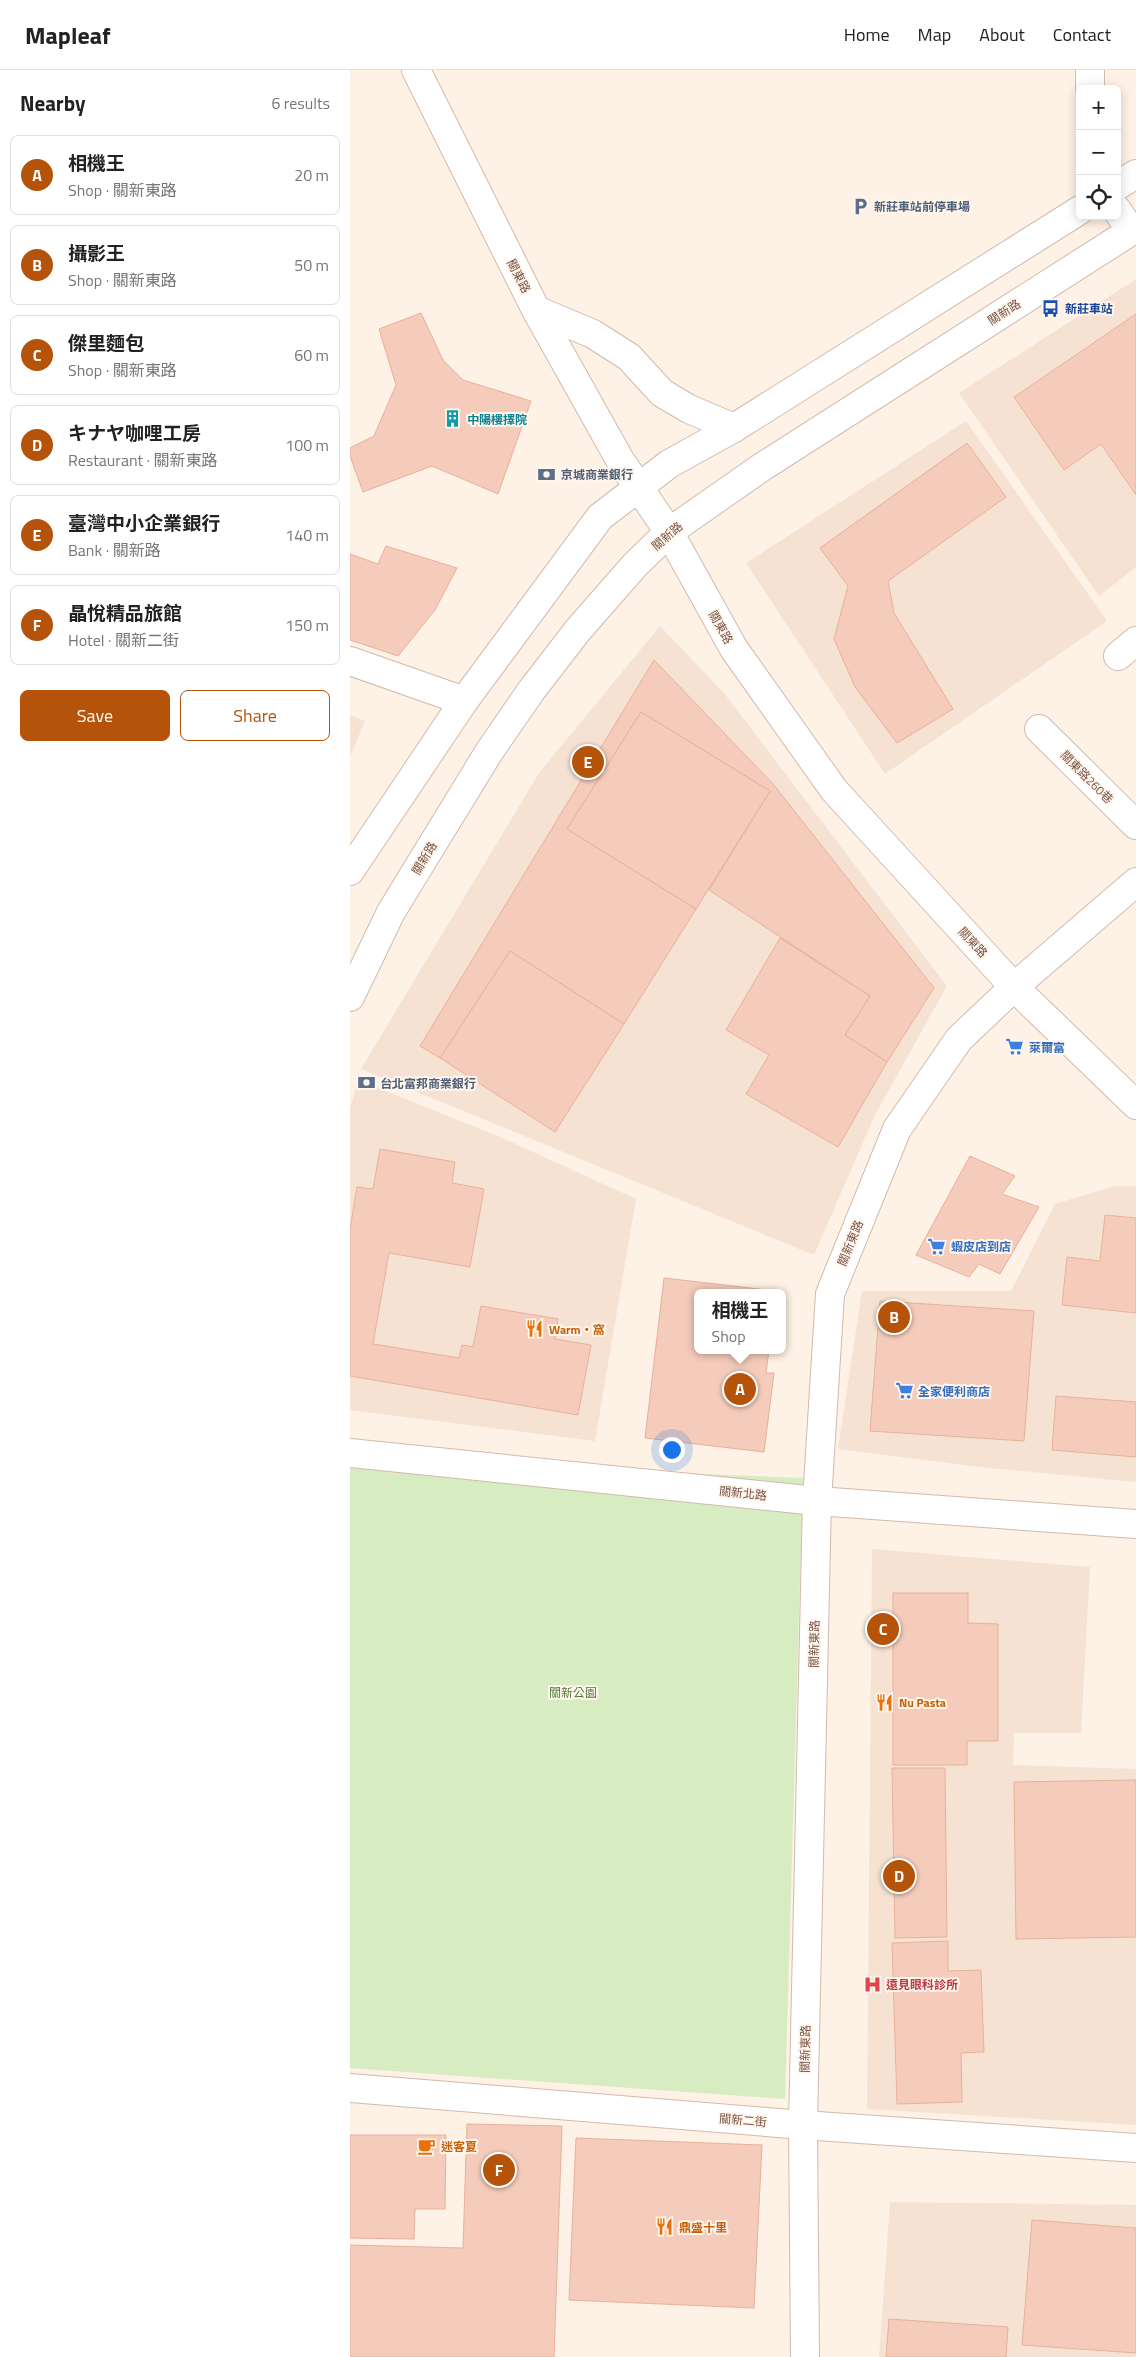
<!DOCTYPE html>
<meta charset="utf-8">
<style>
body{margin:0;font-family:"Titillium Web","Noto Sans TC","Noto Sans JP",sans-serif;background:#f2f2f2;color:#222}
.controls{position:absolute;right:15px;top:15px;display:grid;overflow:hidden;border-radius:8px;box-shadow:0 2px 12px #0003}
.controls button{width:45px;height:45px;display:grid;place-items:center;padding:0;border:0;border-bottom:1px solid #e0e0e0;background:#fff;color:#222;font:25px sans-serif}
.you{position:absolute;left:321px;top:1379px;width:18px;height:18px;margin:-12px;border:4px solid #fff;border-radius:50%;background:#1a73e8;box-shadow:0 0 0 8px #1a73e833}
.badge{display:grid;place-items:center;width:32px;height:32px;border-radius:50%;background:#b45309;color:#fff;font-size:16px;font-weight:700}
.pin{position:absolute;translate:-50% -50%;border:2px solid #fff;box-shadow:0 1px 5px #0006}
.popup{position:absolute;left:344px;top:1219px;width:92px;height:65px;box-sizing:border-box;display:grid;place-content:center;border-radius:8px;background:#fff;filter:drop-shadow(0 1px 4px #0005);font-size:16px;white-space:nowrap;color:#767676}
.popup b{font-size:19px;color:#222}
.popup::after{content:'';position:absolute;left:50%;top:100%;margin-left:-10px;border:10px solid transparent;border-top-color:#fff}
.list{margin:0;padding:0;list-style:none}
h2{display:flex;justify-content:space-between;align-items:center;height:65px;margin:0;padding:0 20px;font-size:21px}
h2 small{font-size:16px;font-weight:400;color:#767676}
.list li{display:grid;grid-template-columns:32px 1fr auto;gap:15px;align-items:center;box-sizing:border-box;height:80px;margin:0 10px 10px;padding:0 10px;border:1px solid #e0e0e0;border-radius:8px}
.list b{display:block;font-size:19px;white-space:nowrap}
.list p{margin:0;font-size:16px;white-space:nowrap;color:#767676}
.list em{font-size:16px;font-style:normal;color:#767676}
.actions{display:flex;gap:10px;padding:15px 20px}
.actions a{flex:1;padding:11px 0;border:1px solid #b45309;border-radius:8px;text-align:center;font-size:18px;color:#b45309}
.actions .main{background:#b45309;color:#fff}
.icon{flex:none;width:28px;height:28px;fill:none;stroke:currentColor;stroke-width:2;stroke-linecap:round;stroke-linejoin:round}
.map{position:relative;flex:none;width:786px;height:2287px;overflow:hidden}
header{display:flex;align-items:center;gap:30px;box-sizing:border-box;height:70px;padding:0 25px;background:#fff;border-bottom:1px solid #e0e0e0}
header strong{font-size:24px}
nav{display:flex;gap:28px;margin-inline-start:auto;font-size:18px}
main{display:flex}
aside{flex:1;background:#fff}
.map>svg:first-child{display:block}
.residential{fill:#f6e2d3}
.green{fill:#d8ecc2}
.building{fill:#f5ccbb;stroke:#e8b09a}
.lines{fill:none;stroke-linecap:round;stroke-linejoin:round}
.minor-casing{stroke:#d2baad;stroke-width:30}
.minor{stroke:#fff;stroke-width:28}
.labels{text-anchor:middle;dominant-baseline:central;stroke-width:4;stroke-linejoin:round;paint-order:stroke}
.service-label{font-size:12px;font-weight:bold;fill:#4e5e75;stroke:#fff6ed;text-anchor:start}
.street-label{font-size:12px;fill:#785448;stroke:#fff6ed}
.transit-label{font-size:12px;font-weight:bold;fill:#164399;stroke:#fff6ed;text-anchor:start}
.culture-label{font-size:12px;font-weight:bold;fill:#0d838f;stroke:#fff6ed;text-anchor:start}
.shop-label{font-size:12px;font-weight:bold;fill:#366cbe;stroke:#fff6ed;text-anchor:start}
.food-label{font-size:12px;font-weight:bold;fill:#c56008;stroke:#fff6ed;text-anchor:start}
.park-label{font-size:12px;fill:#55793c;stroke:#fff6ed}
.health-label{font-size:12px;font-weight:bold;fill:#be3a42;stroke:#fff6ed;text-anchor:start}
</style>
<header>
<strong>Mapleaf</strong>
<nav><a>Home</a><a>Map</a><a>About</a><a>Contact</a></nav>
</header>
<main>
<aside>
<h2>Nearby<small>6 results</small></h2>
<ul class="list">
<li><span class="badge">A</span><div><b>相機王</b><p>Shop · 關新東路</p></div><em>20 m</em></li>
<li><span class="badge">B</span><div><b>攝影王</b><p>Shop · 關新東路</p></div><em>50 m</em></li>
<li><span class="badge">C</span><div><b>傑里麵包</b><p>Shop · 關新東路</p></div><em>60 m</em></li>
<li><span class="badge">D</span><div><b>キナヤ咖哩工房</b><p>Restaurant · 關新東路</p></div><em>100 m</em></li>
<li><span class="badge">E</span><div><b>臺灣中小企業銀行</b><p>Bank · 關新路</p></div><em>140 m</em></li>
<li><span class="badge">F</span><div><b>晶悅精品旅館</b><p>Hotel · 關新二街</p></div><em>150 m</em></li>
</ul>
<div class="actions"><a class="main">Save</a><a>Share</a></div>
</aside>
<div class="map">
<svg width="786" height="2287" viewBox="0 0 786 2287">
<rect width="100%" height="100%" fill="#fef1e5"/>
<g class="residential">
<polygon points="786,209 786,497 749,526 609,323"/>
<polygon points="616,351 757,551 535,704 396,493"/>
<polygon points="310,556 374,623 597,916 525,1045 464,1185 11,999 189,703"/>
<polygon points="0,645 15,651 0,687"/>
<polygon points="8,1010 148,1066 286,1129 245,1371 0,1340 0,1038"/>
<polygon points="764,1116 786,1116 786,1412 630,1397 488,1379 512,1221 661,1221 705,1134"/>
<polygon points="522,1479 740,1497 731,1663 664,1663 663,1695 786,1699 786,2055 517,2039"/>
<polygon points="540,2132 786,2135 786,2287 529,2287"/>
</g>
<polygon class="green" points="0,1390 453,1408 435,2029 0,1998"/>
<g class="building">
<polygon points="71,243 93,290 113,310 181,331 148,424 82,396 13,422 0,386 0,378 24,366 46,315 29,259"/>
<polygon points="786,244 786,425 751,374 714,400 664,327"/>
<polygon points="617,373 656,427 538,511 544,543 603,639 547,673 505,617 484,569 498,516 470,478"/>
<polygon points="36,476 107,498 85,540 48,586 0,570 0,484 28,494"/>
<polygon points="304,590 423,714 584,918 537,992 495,965 520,926 359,820 420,721 291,642 217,759 346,839 274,954 160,881 90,988 70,976"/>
<polygon points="291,642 420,721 346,839 217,759"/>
<polygon points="430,868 520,926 495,965 537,992 488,1077 396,1024 419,985 376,960"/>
<polygon points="160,881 274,954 205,1062 90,988"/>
<polygon points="30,1079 105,1092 102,1113 134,1119 120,1197 39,1183 23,1274 109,1288 112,1275 123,1277 131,1236 208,1249 205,1269 241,1275 228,1345 0,1306 0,1159 7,1117 23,1119"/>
<polygon points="620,1086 665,1106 652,1124 689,1137 650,1204 629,1194 619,1207 566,1185"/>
<polygon points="755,1145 786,1148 786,1243 712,1235 717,1187 750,1191"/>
<polygon points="314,1208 426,1221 348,1223 348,1280 419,1280 416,1303 424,1303 414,1382 295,1368"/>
<polygon points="530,1231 684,1241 674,1371 520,1361"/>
<polygon points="706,1326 786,1332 786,1387 702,1380"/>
<polygon points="543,1523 618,1523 618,1553 648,1554 648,1671 617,1671 617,1695 543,1695"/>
<polygon points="542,1698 595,1698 597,1867 545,1868"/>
<polygon points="786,1710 786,1867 666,1869 664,1712"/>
<polygon points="598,1871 598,1901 631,1900 634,1982 611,1983 612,2032 547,2034 542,1873"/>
<polygon points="117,2054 212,2056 204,2287 0,2287 0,2175 113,2178"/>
<polygon points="0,2065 96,2065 95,2139 65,2139 64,2169 0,2168"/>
<polygon points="226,2068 412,2075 404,2238 219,2230"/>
<polygon points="682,2150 786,2158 786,2283 672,2275"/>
<polygon points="539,2249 658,2257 656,2287 536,2287"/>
</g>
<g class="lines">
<defs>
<g id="minor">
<polyline points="66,0 186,240 270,390 319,462 384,579 484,720 664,917 786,1035"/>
<polyline points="740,19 740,0"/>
<polyline points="767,116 786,104"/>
<polyline points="767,140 781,161"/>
<polyline points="186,240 243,264 279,287 312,323 339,339 384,358"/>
<polyline points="768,586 786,571"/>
<polyline points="0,591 114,631"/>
<polyline points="689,659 786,755"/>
<polyline points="0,801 114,631 250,447 319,394 384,358 730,140"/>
<polyline points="0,927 41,842 139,682 181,621 228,560 285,495 319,462 412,397 786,158"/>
<polyline points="0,1383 467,1431 786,1454"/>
<polyline points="0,2018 453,2055 786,2078"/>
<polyline points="455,2287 453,2055 467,1431 480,1224 547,1059 609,969 664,917 786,812"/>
</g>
</defs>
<use href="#minor" class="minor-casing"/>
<use href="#minor" class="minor"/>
</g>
<defs>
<symbol id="parking-bare" viewBox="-9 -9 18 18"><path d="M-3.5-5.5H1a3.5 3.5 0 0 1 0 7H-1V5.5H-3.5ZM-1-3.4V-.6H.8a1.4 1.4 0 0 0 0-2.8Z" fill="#5c6f8a" stroke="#fff6ed" stroke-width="2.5" paint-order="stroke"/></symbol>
<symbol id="bus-bare" viewBox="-9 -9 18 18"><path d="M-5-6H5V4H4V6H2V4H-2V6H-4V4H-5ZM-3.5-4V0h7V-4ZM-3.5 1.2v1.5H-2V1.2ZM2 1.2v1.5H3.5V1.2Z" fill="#1a4fb4" stroke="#fff6ed" stroke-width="2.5" paint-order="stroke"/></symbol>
<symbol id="building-bare" viewBox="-9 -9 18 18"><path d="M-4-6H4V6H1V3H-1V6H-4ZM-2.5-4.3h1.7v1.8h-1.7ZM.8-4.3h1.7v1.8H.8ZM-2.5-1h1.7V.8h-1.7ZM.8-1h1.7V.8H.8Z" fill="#0f9aa8" stroke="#fff6ed" stroke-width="2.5" paint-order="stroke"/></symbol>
<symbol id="bank-bare" viewBox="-9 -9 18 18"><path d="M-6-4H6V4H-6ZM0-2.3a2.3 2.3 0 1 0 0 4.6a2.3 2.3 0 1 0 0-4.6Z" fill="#5c6f8a" stroke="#fff6ed" stroke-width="2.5" paint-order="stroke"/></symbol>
<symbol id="supermarket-bare" viewBox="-9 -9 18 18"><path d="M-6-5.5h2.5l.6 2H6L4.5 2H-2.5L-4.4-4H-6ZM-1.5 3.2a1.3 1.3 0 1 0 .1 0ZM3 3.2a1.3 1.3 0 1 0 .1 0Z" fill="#3f7fe0" stroke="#fff6ed" stroke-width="2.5" paint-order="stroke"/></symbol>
<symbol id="restaurant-bare" viewBox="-9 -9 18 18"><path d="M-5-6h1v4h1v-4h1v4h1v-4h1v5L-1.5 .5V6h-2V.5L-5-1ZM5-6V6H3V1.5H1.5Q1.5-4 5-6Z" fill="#e8710a" stroke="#fff6ed" stroke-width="2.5" paint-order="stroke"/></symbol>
<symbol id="hospital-bare" viewBox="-9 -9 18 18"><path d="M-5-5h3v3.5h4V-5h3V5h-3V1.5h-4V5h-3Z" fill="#e0444e" stroke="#fff6ed" stroke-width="2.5" paint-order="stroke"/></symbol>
<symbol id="cafe-bare" viewBox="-9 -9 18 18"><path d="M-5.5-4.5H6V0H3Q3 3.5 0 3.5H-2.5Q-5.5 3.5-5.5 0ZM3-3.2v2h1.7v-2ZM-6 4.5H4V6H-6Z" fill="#e8710a" stroke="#fff6ed" stroke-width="2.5" paint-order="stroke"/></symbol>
</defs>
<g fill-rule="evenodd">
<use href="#parking-bare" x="498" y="124" width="25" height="25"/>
<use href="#bus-bare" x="688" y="226" width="25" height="25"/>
<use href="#building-bare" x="90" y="336" width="25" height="25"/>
<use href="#bank-bare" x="184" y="392" width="25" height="25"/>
<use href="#supermarket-bare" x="652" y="964" width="25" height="25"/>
<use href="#bank-bare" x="4" y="1000" width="25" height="25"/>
<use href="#supermarket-bare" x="574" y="1164" width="25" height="25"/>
<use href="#restaurant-bare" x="172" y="1246" width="25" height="25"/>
<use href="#supermarket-bare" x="542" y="1308" width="25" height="25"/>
<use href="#restaurant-bare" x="522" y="1620" width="25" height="25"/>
<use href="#hospital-bare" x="510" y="1902" width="25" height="25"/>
<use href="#cafe-bare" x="64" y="2064" width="25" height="25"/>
<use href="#restaurant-bare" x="302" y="2144" width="25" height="25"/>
</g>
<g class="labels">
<g class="service-label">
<text x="524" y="136">新莊車站前停車場</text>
<text x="211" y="404">京城商業銀行</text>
<text x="30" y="1013">台北富邦商業銀行</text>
</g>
<g class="street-label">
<text transform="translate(169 206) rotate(63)">關東路</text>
<text transform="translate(654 242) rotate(-33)">關新路</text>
<text transform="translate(317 466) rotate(-41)">關新路</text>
<text transform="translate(371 557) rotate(61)">關東路</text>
<text transform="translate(737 707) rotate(45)">關東路260巷</text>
<text transform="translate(74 788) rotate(-59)">關新路</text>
<text transform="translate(623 872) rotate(47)">關東路</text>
<text transform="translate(500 1173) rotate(-68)">關新東路</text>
<text transform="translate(393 1423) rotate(6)">關新北路</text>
<text transform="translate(464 1574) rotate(-89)">關新東路</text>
<text transform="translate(455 1979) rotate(-89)">關新東路</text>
<text transform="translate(393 2050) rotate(5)">關新二街</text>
</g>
<g class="transit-label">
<text x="715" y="238">新莊車站</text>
</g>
<g class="culture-label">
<text x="117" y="349">中陽樓擇院</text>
</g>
<g class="shop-label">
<text x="679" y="977">萊爾富</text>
<text x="601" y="1176">蝦皮店到店</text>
<text x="568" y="1321">全家便利商店</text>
</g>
<g class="food-label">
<text x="199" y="1259">Warm・窩</text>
<text x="549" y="1632">Nu Pasta</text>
<text x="91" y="2076">迷客夏</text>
<text x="329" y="2157">鼎盛十里</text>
</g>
<g class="park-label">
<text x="223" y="1622">關新公園</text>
</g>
<g class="health-label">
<text x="536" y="1914">遠見眼科診所</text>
</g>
</g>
</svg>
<div class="controls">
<button>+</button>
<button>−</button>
<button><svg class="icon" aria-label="locate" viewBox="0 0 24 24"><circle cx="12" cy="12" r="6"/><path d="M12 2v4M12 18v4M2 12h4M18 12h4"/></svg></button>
</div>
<div class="you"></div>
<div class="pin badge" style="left:390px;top:1319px">A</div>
<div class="popup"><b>相機王</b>Shop</div>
<div class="pin badge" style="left:544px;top:1247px">B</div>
<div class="pin badge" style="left:533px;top:1559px">C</div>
<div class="pin badge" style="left:549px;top:1806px">D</div>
<div class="pin badge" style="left:238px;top:692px">E</div>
<div class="pin badge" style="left:149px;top:2100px">F</div>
</div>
</main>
